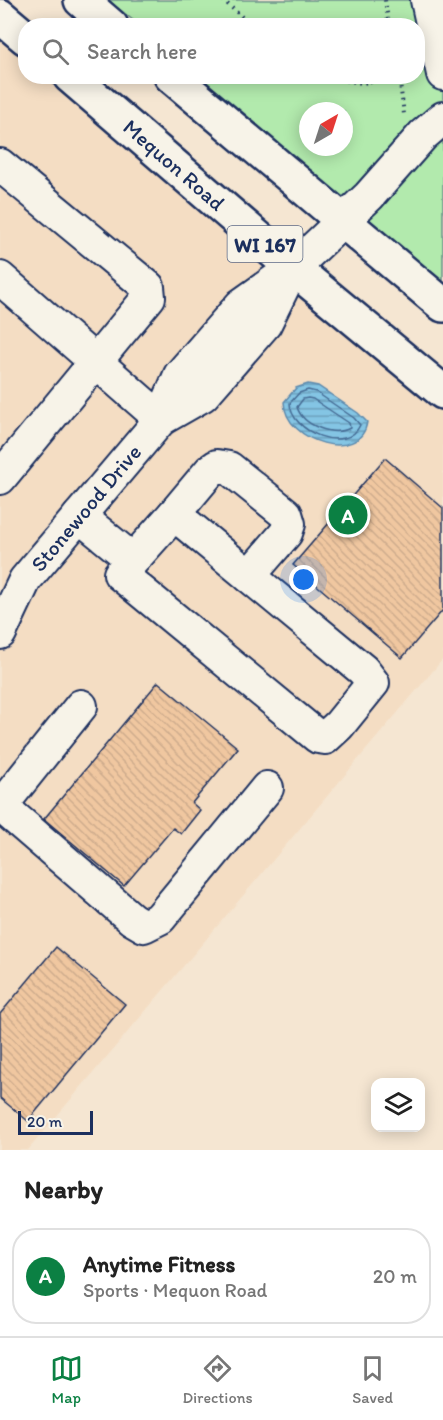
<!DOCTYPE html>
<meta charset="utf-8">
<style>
body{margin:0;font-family:Itim,sans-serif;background:#f6f6f6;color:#222}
.controls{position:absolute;right:18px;bottom:18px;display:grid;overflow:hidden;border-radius:12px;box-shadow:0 3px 15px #0003}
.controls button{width:54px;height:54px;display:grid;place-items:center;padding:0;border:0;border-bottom:2px solid #e0e0e0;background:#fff;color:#222;font:30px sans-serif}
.compass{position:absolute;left:299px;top:102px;width:54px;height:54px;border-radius:50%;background:#fff;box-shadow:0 3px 15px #0003;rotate:39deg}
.scale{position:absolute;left:18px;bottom:15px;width:75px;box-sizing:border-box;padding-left:6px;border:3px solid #1b2f5e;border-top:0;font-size:16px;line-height:21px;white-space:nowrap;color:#1b2f5e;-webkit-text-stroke:4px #f7f3e8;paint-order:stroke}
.you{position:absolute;left:304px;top:580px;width:21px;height:21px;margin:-15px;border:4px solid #fff;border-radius:50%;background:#1a73e8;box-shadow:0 0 0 9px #1a73e833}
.badge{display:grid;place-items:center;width:39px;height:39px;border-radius:50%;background:#0b8043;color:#fff;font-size:20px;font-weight:700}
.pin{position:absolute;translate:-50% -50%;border:3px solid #fff;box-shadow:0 2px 6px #0006}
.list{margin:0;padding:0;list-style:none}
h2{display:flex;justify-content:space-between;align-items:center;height:78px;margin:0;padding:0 24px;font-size:26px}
h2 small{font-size:20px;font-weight:400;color:#767676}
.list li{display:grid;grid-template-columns:39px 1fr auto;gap:18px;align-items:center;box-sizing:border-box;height:96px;margin:0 12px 12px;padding:0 12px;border:2px solid #e0e0e0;border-radius:24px}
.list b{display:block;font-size:22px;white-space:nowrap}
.list p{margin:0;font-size:20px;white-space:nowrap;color:#767676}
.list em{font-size:20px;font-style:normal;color:#767676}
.icon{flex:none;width:33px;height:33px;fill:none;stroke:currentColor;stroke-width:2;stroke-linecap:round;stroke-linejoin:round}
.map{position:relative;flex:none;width:443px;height:1150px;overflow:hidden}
.search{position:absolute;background:#fff;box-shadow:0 3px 15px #0003;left:18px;right:18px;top:18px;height:66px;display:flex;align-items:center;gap:15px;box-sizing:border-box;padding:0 21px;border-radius:24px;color:#767676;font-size:22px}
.sheet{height:186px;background:#fff}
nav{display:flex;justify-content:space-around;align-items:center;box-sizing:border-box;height:84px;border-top:2px solid #e0e0e0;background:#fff;font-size:16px;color:#767676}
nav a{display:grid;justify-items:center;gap:3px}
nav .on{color:#0b8043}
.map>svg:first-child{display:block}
.built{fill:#f4ddc3}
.green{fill:#b2eaad;stroke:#668c86;stroke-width:1.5;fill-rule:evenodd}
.water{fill:url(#water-rules);stroke:#5a89ae;stroke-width:1.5}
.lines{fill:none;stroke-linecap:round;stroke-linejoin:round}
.shore{stroke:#456b94;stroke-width:1.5}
.building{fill:url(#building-back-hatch);stroke:#1b2f5e;stroke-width:1.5}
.minor-casing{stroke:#1b2f5e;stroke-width:36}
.major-casing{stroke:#1b2f5e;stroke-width:38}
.path{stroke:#1b2f5e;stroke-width:4;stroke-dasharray:1.5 4.5;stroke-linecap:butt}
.minor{stroke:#f7f3e8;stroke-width:32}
.major{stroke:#f7f3e8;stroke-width:33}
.labels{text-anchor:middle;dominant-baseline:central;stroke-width:5;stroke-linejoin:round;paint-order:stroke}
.shield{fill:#f7f3e8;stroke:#5d6a87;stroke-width:1.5}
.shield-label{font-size:21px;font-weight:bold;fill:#1b2f5e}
.street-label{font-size:22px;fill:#1b2f5e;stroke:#f7f3e8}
</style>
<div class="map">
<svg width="443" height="1150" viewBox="0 0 443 1150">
<defs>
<pattern id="water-rules" width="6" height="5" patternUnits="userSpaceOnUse" patternTransform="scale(1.5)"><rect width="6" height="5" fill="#84c5e4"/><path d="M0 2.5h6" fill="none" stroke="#6ba0bc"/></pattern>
<pattern id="building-back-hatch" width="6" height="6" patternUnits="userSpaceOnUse" patternTransform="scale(1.5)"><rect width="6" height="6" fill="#f0c7a0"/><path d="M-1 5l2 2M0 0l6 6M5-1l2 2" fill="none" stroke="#cdab8c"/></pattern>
</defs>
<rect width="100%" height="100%" fill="#f5e6d2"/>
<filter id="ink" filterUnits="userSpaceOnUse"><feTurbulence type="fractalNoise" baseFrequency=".0167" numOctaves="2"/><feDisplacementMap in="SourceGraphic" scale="12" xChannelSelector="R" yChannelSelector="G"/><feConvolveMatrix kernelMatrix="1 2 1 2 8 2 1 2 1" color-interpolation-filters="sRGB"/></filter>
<g filter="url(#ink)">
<polygon class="built" points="0,29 25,51 26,76 56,77 443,402 443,659 28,1150 0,1150"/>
<path class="green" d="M 108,0 L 443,0 L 443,284 L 200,77 L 418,76 L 418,26 L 139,25 ZM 308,111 L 344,111 L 344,147 L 308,147 Z"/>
<path class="water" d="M 308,384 L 318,386 L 358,413 L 367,422 C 361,464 285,443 284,402 L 296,388 Z"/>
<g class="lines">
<g class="shore">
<path d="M 308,390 L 316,392 L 354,418 L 360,425 C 347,455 290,432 290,403 L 299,393 Z"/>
<path d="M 308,398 L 313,399 L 349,423 L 350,428 C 333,437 303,426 297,407 L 303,399 Z"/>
</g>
</g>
<g class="building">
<polygon points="385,458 443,508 443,610 402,658 293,565"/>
<polygon points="158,682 238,748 192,803 200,810 181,834 173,828 124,886 44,819"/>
<polygon points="56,947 125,1004 28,1121 0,1098 0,1014"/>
</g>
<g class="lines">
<defs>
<g id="minor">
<polyline points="427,0 443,74"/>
<polyline points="0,165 148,287 149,297 0,478"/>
<polyline points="0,278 161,419"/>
<polyline points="161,419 203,395 265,324 290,273"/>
<polyline points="174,514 210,471 217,466 229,468 286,514 289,524 286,533 249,576"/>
<polyline points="79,516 133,560 120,574 318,737 325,738 339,725 373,683 363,670 174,514 133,560"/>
<polyline points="0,633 25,580 161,419 180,375 241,305 293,268 369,196 423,135 443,118"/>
<polyline points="0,805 132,919 144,926 160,918 267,788"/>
<polyline points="1,806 81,706"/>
</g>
<g id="major">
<polyline points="81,0 111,26"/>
<polyline points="0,16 26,38"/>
<polyline points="70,76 293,268 443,392"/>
<polyline points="171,76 443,305"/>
</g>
</defs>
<use href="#minor" class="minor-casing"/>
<use href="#major" class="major-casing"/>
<g class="path">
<polyline points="223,0 252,26"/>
<polyline points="385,0 389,26"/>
<polyline points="317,76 362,83 411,76"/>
<polyline points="399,76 404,114"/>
</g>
<use href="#minor" class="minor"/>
<use href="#major" class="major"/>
</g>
</g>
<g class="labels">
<rect class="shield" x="227.5" y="226" width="75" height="36" rx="4.5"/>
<g class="shield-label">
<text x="265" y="244">WI 167</text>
</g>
<g class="street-label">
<text transform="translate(174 165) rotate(41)">Mequon Road</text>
<text transform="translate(86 508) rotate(-50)">Stonewood Drive</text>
</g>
</g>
</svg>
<div class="controls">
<button><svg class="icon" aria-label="layers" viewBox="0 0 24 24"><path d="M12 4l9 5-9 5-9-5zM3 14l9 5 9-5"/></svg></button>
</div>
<svg class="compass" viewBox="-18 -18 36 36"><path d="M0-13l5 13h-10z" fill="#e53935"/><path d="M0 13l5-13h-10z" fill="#767676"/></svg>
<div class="scale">20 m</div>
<div class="you"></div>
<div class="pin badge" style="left:348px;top:515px">A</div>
<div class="search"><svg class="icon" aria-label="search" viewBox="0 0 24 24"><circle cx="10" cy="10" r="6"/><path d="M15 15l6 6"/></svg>Search here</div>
</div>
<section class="sheet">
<h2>Nearby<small></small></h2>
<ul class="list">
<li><span class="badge">A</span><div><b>Anytime Fitness</b><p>Sports · Mequon Road</p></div><em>20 m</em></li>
</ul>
</section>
<nav>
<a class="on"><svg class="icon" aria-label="map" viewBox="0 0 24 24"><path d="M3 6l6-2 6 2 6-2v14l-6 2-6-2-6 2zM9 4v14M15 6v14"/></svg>Map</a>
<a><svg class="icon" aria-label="directions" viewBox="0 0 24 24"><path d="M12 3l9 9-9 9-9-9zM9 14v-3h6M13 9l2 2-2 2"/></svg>Directions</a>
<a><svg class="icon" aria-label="saved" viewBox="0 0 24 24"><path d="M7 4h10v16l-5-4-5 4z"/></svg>Saved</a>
</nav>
